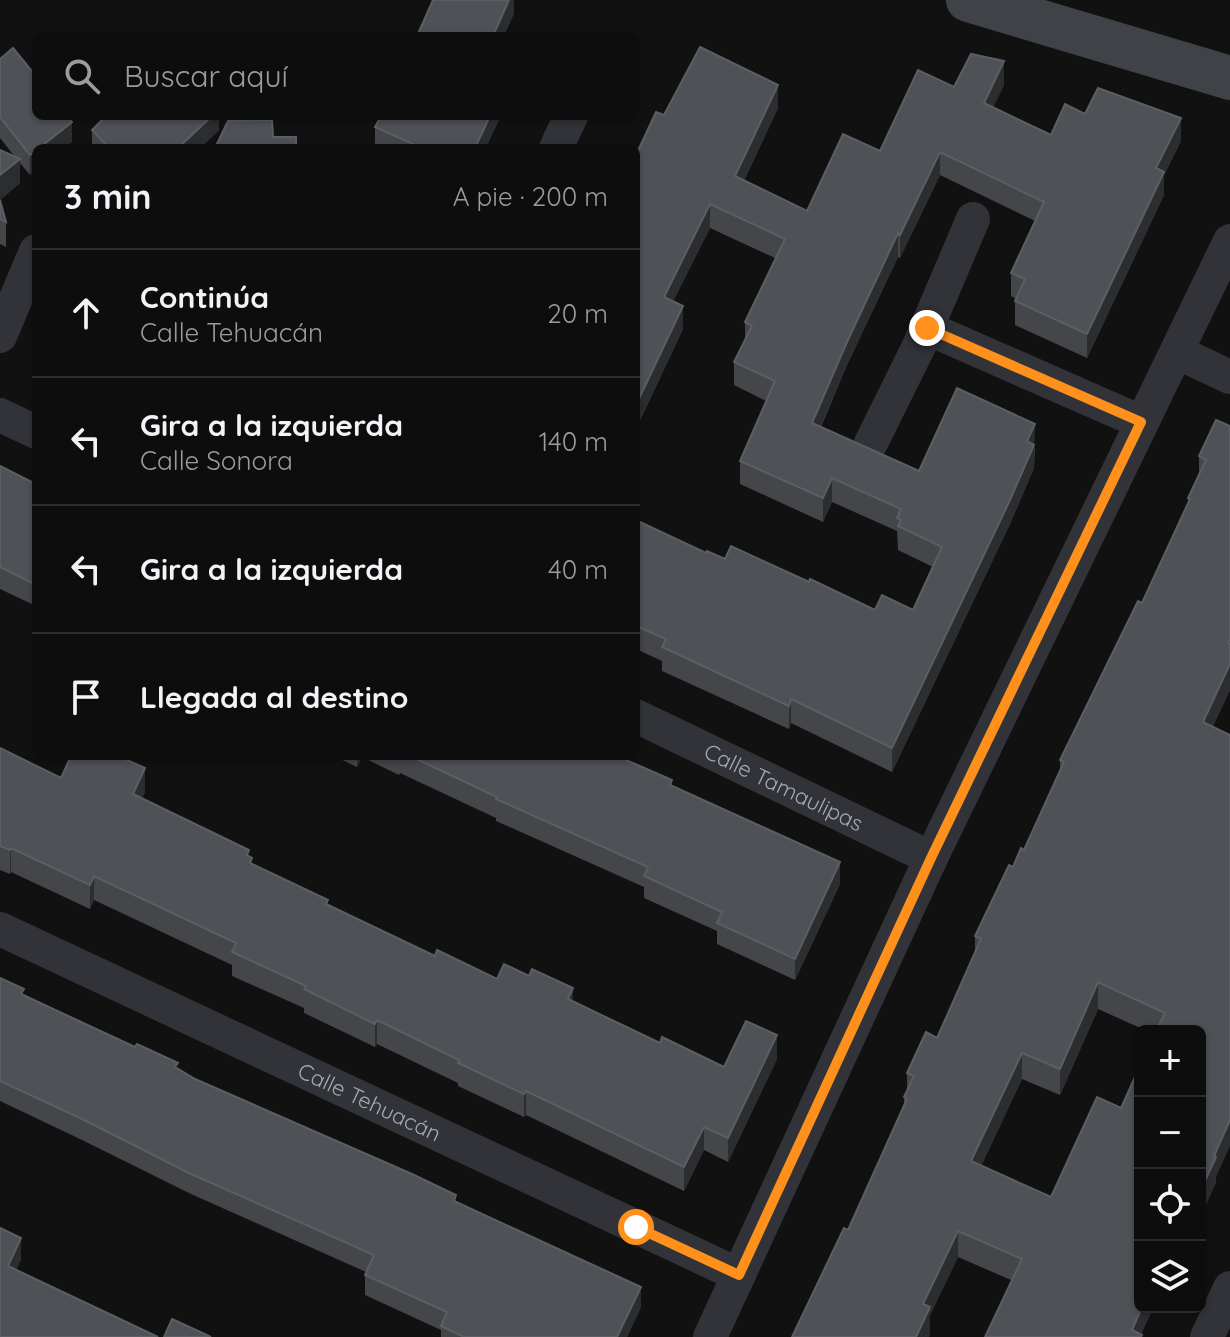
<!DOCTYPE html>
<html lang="es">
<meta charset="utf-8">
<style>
body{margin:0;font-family:Quicksand,sans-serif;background:#1b1b1c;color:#f1f3f6}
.controls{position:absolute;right:24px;bottom:24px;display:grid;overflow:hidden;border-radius:12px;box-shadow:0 2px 6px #0004}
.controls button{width:72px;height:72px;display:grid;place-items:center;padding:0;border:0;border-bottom:2px solid #2d2d2e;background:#0d0d0e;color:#f1f3f6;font:40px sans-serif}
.stop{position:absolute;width:24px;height:24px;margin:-18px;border:6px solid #ff901c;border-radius:50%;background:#fff}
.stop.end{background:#ff901c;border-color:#fff;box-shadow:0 2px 8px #0008}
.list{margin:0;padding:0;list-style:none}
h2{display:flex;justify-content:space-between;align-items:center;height:104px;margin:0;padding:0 32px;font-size:34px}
h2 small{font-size:26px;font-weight:400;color:#9a9c9e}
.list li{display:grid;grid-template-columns:52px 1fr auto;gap:24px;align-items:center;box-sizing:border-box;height:128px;padding:0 32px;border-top:2px solid #2d2d2e}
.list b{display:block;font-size:30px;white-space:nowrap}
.list p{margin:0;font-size:26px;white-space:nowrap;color:#9a9c9e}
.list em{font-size:26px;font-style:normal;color:#9a9c9e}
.icon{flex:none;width:44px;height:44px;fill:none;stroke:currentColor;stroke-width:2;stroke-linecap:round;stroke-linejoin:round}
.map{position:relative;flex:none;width:1230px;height:1337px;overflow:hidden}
.search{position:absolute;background:#0d0d0e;box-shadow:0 2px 6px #0004;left:32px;top:32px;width:608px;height:88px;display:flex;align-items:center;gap:20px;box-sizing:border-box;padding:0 28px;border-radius:12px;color:#9a9c9e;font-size:30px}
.panel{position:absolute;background:#0d0d0e;box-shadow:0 2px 6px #0004;left:32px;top:144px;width:608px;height:616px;border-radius:12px}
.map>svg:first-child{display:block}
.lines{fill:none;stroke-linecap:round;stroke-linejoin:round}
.street{stroke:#313338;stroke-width:34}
.secondary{stroke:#3f4348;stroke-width:44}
.wall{fill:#44464a}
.shaded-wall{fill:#2b2d2f}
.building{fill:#4e5155;stroke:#5b5f64;stroke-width:2}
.route{stroke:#ff901c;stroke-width:10}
.labels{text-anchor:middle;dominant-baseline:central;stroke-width:6;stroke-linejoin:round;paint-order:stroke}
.street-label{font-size:22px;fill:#a1aab4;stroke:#0c0c0d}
</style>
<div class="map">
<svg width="1230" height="1337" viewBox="0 0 1230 1337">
<rect width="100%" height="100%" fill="#111112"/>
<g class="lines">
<g class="street">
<polyline points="556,148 571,116"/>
<polyline points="927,328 1141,422"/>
<polyline points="0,336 36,251"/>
<polyline points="1177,352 1230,377"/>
<polyline points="0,415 36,432"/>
<polyline points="871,443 919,346 973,219"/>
<path id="s1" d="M 636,716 L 931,858"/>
<path id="s2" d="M 0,929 L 739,1275"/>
<polyline points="710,1337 931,858 1230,241"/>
<polyline points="1207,1337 1230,1288"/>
</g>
<polyline class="secondary" points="968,0 1230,78"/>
</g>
<g class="wall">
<polygon points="0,59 72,142 36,148 36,171 30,175 20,163 20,183 0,200 15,157 0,138"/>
<polygon points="1004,85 993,107 1051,135 1085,114 1181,141 1164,175 1164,195 1087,358 1015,325 1015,301 1016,299 1011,296 1011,273 1035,221 940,175 900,258 898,257 847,365 821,427 919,471 1035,448 1034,468 1010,524 892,772 791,723 789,729 662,671 662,661 636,649 636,520 706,553 809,582 875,610 913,610 933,567 898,550 897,531 832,502 823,522 740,484 740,461 766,401 734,385 734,362 745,340 745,322 775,258 710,228 673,301 683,329 636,429 636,155 664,115 778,108 744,181 807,211 954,87"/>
<polygon points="219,116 219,130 200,148 92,148 92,130"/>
<polygon points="375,127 486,148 375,148"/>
<polygon points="0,200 6,222 6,247 0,244"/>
<polygon points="1230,426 1230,690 1213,726 1216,1183 1200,1031 1147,1031 1098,1009 1060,1095 1022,1079 981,1166 1142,1335 1142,1337 958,1257 930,1315 930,1333 929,1337 792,1337 848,1230 904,1104 904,1097 907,1092 907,1073 937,1038 975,951 975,936 1013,867 1024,850 1060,770 1060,760 1142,603 1188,504 1188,498 1199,476 1199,456"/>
<polygon points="0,466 36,484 36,606 0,589"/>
<polygon points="0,748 61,778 145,792 142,798 249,856 252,864 328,905 435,956 497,979 573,1001 660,1043 724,1067 777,1059 728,1162 704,1150 684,1191 526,1115 524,1117 458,1086 458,1083 377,1044 375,1047 304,1013 304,1008 232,976 232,965 94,900 90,909 11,872 10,874 0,870"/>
<polygon points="334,756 617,756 672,786 840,884 795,980 717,944 717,931 644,898 644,887 496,821 496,818 400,773 399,775 362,757 357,767"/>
<polygon points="0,978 24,995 178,1068 195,1079 456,1202 641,1307 627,1337 441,1337 441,1330 365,1295 365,1275 366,1272 191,1194 80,1139 0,1101"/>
</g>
<g class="shaded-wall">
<polygon points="509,0 514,0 514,14 504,36 493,36"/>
<polygon points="1004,61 1004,85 984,127 984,103"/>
<polygon points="778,85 778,108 735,200 735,176"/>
<polygon points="212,116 219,116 219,130 200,148 178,148"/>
<polygon points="490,116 501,116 486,148 475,148"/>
<polygon points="1181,118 1181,141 1164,175 1164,195 1087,358 1087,334 1156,168"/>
<polygon points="72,122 72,142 65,148 39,148"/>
<polygon points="36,150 36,171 30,175 30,155"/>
<polygon points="940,152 940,175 900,258 900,235"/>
<polygon points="20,159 20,183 0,200 0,175"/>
<polygon points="710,204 710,228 664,320 664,297"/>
<polygon points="898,233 898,257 847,365 812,446 812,423 847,342"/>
<polygon points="683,306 683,329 636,429 636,405"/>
<polygon points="1035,424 1034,468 1010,524 892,772 892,748"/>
<polygon points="832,478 832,502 823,522 823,498"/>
<polygon points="1230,639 1230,690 1203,748 1203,722"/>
<polygon points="791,699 791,723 789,729 789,706"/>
<polygon points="357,756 362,756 357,767"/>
<polygon points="145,768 145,792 133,818 133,794"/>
<polygon points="11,848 11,872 10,874 10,850"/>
<polygon points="840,862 840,884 795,980 795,959"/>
<polygon points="94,876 94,900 90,909 90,885"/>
<polygon points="1098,982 1098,1009 1060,1095 1060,1069"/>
<polygon points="573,988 573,1012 568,999"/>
<polygon points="377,1020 377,1044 375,1047 375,1024"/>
<polygon points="777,1035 777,1059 728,1162 728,1138"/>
<polygon points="1022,1053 1022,1079 971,1188 971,1161"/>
<polygon points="526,1091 526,1115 524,1117 524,1094"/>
<polygon points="1230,1120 1230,1146 1216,1177 1216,1183 1200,1218 1200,1192"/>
<polygon points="704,1127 704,1150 684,1191 684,1167"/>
<polygon points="958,1231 958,1257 930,1315 930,1333 929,1337 916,1337 923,1304"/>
<polygon points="21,1238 21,1260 8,1288 8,1266"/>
<polygon points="641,1287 641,1307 627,1337 617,1337"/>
<polygon points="1142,1307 1154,1307 1140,1337 1132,1330"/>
</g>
<g class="building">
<polygon points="433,0 509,0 493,36 417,36"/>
<polygon points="700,47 778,85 735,176 807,211 843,134 880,151 918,70 954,87 971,54 1004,61 984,103 1051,135 1065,104 1085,114 1098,88 1181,118 1156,168 1164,172 1087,334 1015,301 1025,279 1011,273 1044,202 940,152 900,235 898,233 847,342 812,423 919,471 957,388 1035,424 1027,441 1034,445 1010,500 892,748 791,699 789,706 662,647 666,639 636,626 636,520 706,553 707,551 725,559 731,546 809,582 810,579 875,610 882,595 913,610 942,547 898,526 901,520 897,518 901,509 832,478 823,498 740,461 775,381 734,362 752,326 745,322 785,239 710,204 664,297 683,306 636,405 636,155 656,112 664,115"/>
<polygon points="13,48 36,76 36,116 67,116 72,122 39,148 36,148 36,150 30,155 0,117 0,59"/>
<polygon points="106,116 212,116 178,148 109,148 92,130"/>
<polygon points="381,116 490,116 475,148 411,148 413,144 375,127"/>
<polygon points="272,120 273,137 296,137 296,148 215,148 228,121"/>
<polygon points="0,150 20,159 0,175"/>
<polygon points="0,200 6,222 0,219"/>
<polygon points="1216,420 1230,426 1230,639 1228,643 1230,644 1230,664 1203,722 1230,735 1230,1120 1214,1156 1216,1157 1200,1192 1200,1031 1156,1031 1165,1013 1098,982 1060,1069 1022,1053 971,1161 1051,1197 1097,1097 1121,1108 1140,1066 1140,1307 1142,1307 1132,1330 1142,1335 1141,1337 985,1337 1022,1259 958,1231 923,1304 930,1307 916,1337 792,1337 844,1228 848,1230 907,1099 904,1097 914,1076 907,1073 926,1032 937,1038 981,939 975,936 1009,865 1013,867 1021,848 1024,850 1064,762 1060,760 1138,601 1142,603 1190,499 1188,498 1206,460 1199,456"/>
<polygon points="0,466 36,484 36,585 0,567"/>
<polygon points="0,748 61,778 71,756 118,756 145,768 133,794 249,850 247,855 252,858 250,863 328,900 326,904 435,956 437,950 497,979 504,964 529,976 532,969 573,988 568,999 660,1043 662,1037 724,1067 746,1021 777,1035 728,1138 704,1127 684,1167 526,1091 524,1094 458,1063 459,1060 377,1020 375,1024 304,989 306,986 232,952 236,943 94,876 90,885 11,848 10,850 0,846"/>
<polygon points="410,756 617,756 672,780 670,785 840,862 795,959 717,923 722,912 644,876 648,867 496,799 497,797"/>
<polygon points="0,978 24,989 21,994 135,1047 137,1044 178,1063 175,1067 195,1079 412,1174 456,1195 454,1201 641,1287 617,1337 464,1337 441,1326 447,1312 365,1275 374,1255 191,1174 80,1118 0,1081"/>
<polygon points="0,1228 21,1238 8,1266 158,1337 0,1337"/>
<polygon points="172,1319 211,1337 164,1337"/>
</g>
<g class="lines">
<polyline class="route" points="636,1227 739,1275 931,858 1141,422 927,328"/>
</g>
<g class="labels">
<g class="street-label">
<text stroke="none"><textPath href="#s1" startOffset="164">Calle Tamaulipas</textPath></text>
<text stroke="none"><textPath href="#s2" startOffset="408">Calle Tehuacán</textPath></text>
</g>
</g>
</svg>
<div class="controls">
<button>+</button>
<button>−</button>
<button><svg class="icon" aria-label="locate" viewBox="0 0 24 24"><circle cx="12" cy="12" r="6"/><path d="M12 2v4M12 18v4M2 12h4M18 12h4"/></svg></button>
<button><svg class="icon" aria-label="layers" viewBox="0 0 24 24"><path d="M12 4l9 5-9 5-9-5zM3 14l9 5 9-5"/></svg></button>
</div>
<div class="stop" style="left:636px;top:1227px"></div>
<div class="stop end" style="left:927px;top:328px"></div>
<div class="search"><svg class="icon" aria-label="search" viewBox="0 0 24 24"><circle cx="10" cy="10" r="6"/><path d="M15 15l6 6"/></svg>Buscar aquí</div>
<section class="panel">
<h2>3 min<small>A pie · 200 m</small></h2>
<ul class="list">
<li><svg class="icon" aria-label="ahead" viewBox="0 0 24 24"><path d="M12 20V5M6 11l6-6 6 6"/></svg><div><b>Continúa</b><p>Calle Tehuacán</p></div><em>20 m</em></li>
<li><svg class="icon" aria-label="left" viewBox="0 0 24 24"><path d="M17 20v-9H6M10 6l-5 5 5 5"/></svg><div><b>Gira a la izquierda</b><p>Calle Sonora</p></div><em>140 m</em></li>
<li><svg class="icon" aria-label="left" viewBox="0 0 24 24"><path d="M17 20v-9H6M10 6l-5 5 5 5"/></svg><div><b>Gira a la izquierda</b></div><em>40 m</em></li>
<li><svg class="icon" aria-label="arrive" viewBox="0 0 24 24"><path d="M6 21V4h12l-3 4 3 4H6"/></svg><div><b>Llegada al destino</b></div></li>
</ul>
</section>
</div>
